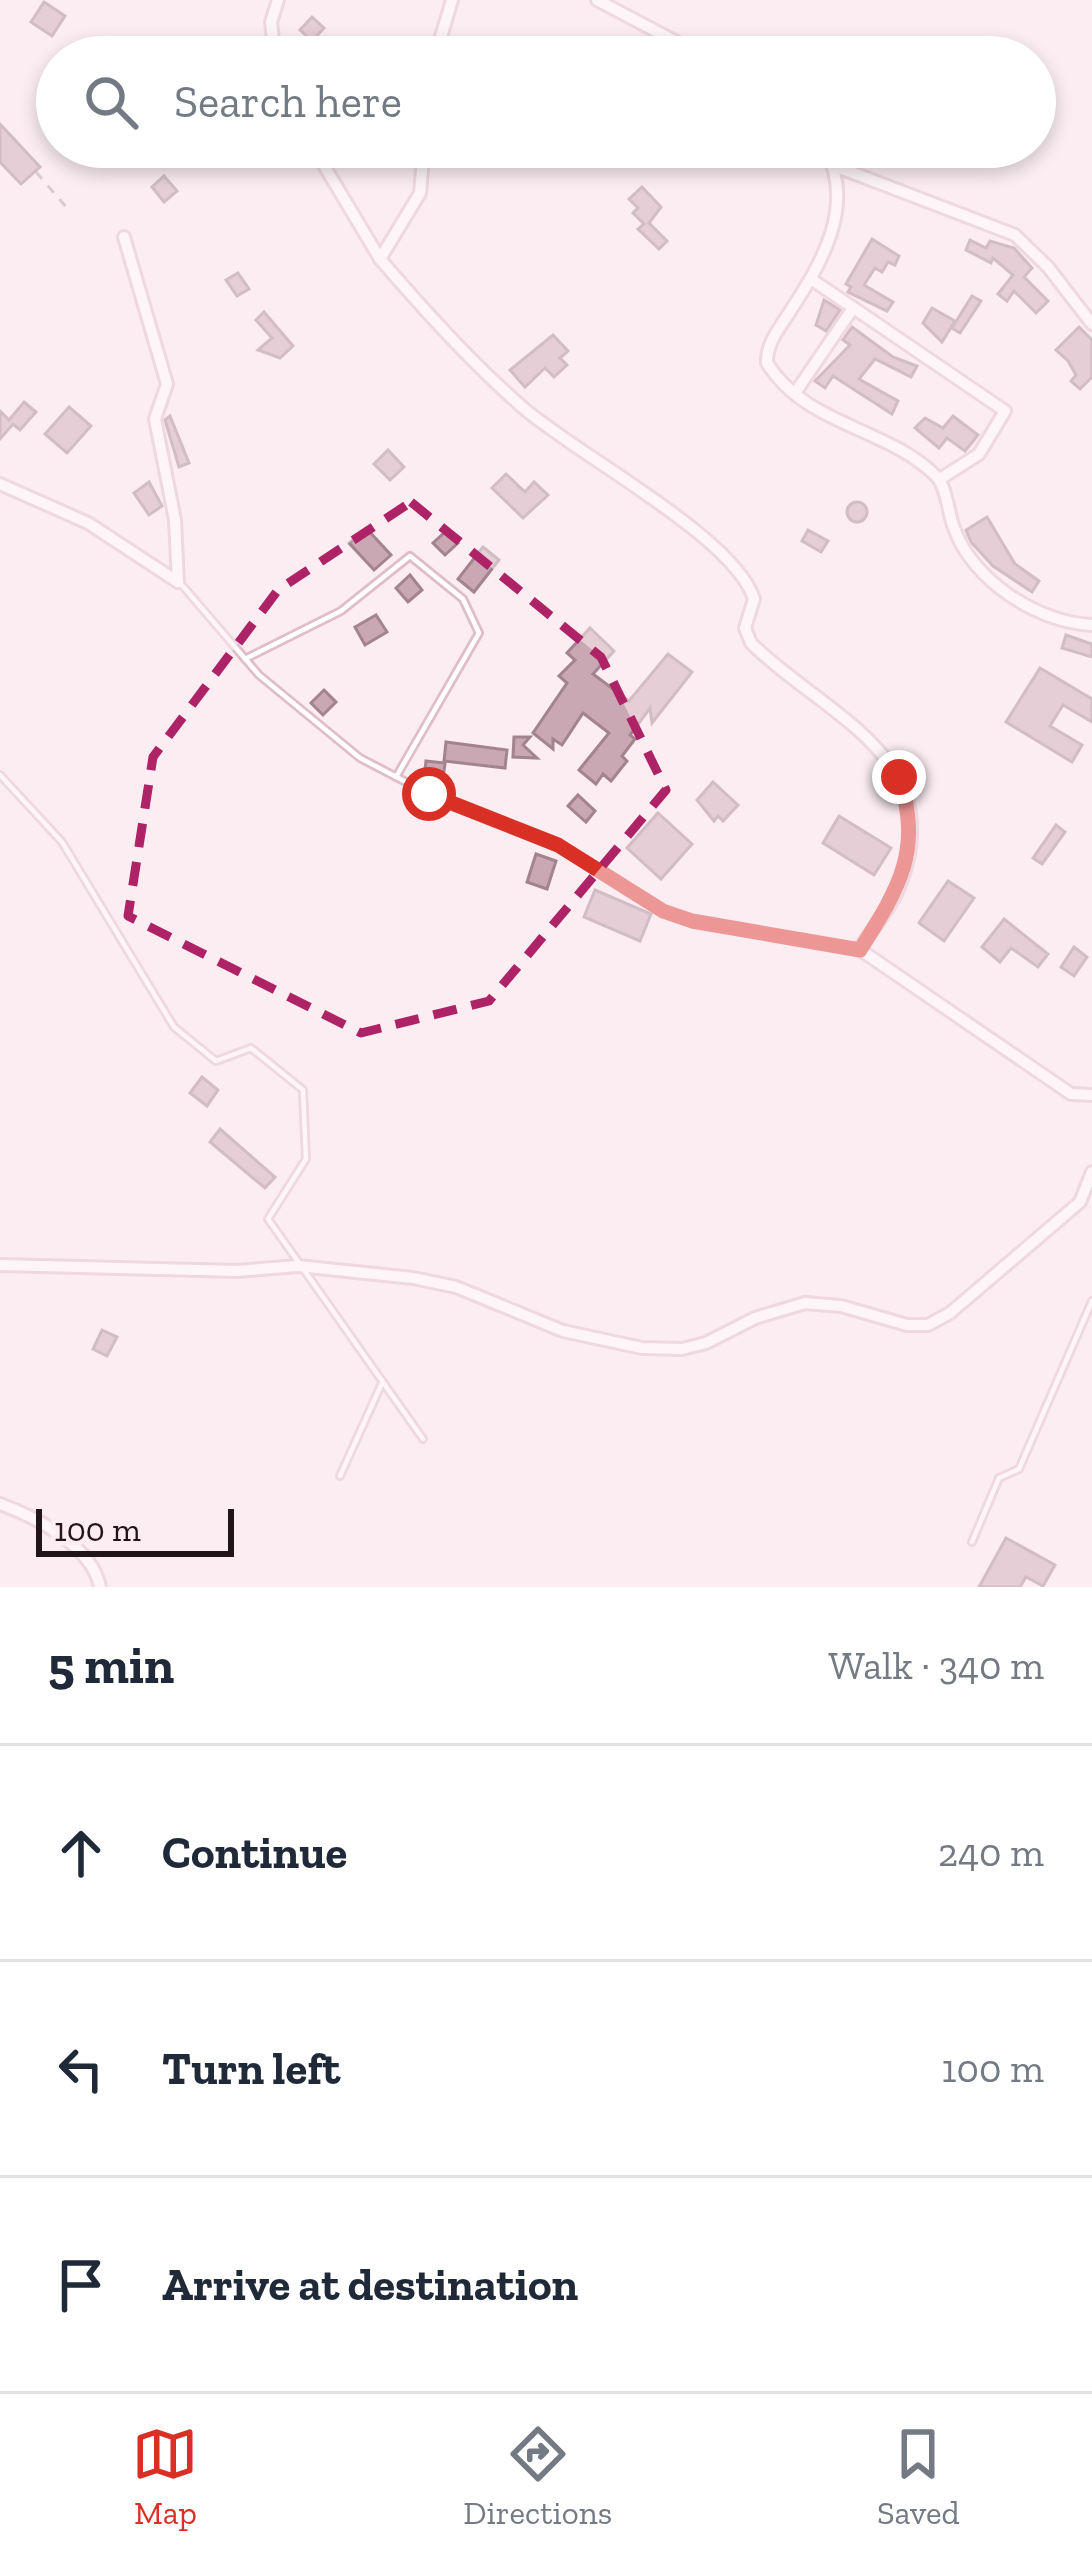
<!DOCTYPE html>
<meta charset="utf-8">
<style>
body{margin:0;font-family:"Zilla Slab",serif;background:#f2f2f3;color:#1f2937}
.scale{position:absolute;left:36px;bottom:30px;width:198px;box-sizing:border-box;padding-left:12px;border:6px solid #211519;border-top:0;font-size:33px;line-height:42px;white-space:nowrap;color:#211519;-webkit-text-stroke:9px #fbedf2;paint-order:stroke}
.stop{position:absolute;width:36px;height:36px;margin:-27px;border:9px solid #d93025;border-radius:50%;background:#fff}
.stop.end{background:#d93025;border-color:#fff;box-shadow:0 3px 12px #0008}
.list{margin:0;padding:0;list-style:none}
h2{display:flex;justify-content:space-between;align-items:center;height:156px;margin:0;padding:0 48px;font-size:51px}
h2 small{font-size:39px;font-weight:400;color:#747a83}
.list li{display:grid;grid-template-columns:78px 1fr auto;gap:36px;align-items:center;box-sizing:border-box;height:216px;padding:0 48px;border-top:3px solid #e0e1e3}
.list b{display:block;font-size:45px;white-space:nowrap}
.list em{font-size:39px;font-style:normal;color:#747a83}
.icon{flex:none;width:66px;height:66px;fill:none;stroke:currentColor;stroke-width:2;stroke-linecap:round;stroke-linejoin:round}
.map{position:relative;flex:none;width:1092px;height:1587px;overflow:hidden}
.search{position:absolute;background:#fff;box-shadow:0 6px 18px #0003;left:36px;right:36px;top:36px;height:132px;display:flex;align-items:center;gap:30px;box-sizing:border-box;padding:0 42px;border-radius:66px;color:#747a83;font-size:45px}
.sheet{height:804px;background:#fff}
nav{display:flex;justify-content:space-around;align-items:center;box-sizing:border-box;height:168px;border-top:3px solid #e0e1e3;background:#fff;font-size:33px;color:#747a83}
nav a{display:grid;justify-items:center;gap:6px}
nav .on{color:#d93025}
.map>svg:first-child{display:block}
.building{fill:#c9a8b3;stroke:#a3848e;stroke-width:3}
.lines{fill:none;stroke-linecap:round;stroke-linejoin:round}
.service-casing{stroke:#e0bec9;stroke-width:10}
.minor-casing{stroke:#e0bec9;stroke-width:16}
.path{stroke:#b0a3a8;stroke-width:3;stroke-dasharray:9 9;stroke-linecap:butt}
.service{stroke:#fff;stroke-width:4.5}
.minor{stroke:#fff;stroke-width:10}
.route{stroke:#d93025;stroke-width:15}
.marked{fill:none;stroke:#ad2366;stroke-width:9;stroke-dasharray:24 15;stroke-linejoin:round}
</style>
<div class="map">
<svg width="1092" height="1587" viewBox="0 0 1092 1587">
<rect width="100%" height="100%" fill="#fbedf2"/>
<g class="building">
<polygon points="44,2 65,16 52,36 31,22"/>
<polygon points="312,17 324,28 312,41 300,30"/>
<polygon points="0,124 40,167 21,184 0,162"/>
<polygon points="164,176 177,191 164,202 152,187"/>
<polygon points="642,187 661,207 649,223 667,241 659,249 638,229 644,224 633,213 638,208 629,199"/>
<polygon points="872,239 899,256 895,265 888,262 882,272 875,268 864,285 893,302 887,311 848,292 851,287 846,284"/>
<polygon points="970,240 986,248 990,241 1014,248 1032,268 1024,277 1048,301 1036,313 1014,291 1007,301 998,294 1013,275 993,258 991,263 966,250"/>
<polygon points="238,273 249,289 237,296 226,280"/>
<polygon points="972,296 981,301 960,333 952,328"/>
<polygon points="824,300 840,310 826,331 816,325"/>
<polygon points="932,308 955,321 942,342 923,323"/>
<polygon points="264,312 293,346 280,358 258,350 272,338 256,320"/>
<polygon points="852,327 893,357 917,366 911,377 875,359 859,379 898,401 892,414 833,376 825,388 815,381 850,345 843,340"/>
<polygon points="1079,327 1092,340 1092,377 1080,389 1071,381 1076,375 1068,361 1056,350"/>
<polygon points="553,335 568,351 560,358 567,365 554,377 545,368 525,387 510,370"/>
<polygon points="24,402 36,412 20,430 13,424 0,439 0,411 9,420"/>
<polygon points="69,407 91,426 67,453 45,434"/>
<polygon points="170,416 189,463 179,467 165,420"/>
<polygon points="953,416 978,435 965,451 947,438 939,448 915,428 925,418 943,428"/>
<polygon points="388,450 404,467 390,480 374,464"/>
<polygon points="506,474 525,492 534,482 548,495 523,518 492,488"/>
<polygon points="149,482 162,506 149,515 134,493"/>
<circle cx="857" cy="512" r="10"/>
<polygon points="987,517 1015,564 1039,581 1032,592 993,566 971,542 966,530"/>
<polygon points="366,528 391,555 374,570 349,543"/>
<polygon points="808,530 828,541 821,552 802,541"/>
<polygon points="446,531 458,543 445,555 433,543"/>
<polygon points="483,547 499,560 474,592 458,579"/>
<polygon points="410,575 422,590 408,602 396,588"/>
<polygon points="376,615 387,632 365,645 355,627"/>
<polygon points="590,628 614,651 593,674 629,701 668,654 692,672 652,723 650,708 630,735 635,739 622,756 627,761 611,781 603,774 596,784 579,770 609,733 583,713 562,745 553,739 553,749 533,733 567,683 559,676 575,660 567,653"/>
<polygon points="1066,635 1092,644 1092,657 1062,648"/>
<polygon points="1040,668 1092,699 1092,722 1063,705 1050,726 1082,745 1072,762 1006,722"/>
<polygon points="324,690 336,702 323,715 311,703"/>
<polygon points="514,737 530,737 523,745 537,758 513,757"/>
<polygon points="446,742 507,750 505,768 444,761"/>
<polygon points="426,761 445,763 443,779 424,777"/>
<polygon points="713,782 738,805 723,821 718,816 714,821 697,800"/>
<polygon points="578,795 595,811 586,822 568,806"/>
<polygon points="658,813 692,844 661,879 627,848"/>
<polygon points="839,816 891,848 874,875 823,843"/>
<polygon points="1056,825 1065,832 1042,864 1033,858"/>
<polygon points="536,854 556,861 547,889 527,882"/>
<polygon points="948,881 974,898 944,941 919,923"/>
<polygon points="595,890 651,914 640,941 584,917"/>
<polygon points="1004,919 1048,954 1038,967 1011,948 1000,962 982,947"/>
<polygon points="1074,947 1087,957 1074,976 1061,967"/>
<polygon points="202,1077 218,1090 207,1106 190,1093"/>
<polygon points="220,1129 275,1177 265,1188 210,1142"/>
<polygon points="102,1330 117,1337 107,1356 93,1349"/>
<polygon points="1006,1538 1055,1565 1043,1586 1026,1577 1020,1587 979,1587"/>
</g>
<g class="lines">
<defs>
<g id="service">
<polyline points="181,584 259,675 360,758 429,794 558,845 663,911 691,921 859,949"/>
<polyline points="245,659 341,611 410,556 463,599 479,633 396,777"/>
<polyline points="0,775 62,842 174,1027 216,1061 251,1048 303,1090 306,1159 268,1219 423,1439"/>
<polyline points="340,1476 382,1383"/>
<polyline points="972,1542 999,1478 1019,1469 1092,1301"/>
</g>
<g id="minor">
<polyline points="597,0 705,57"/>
<polyline points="275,57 271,22 278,0"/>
<polyline points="435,57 452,0"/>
<polyline points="313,147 380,259"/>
<path d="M 424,147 L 420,193 L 380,259 C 425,311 470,361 521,406 C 575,454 734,536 754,599 L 745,628 L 751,643 C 823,715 952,757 899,887 C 890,909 872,930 859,949 L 1071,1094 L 1092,1095"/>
<path d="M 824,147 C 857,204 822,263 789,313 C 779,329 766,344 767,363 C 806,426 887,427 936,476 C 947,487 948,513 954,528 C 972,580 1038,623 1092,625"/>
<polyline points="835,166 1015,235 1048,267 1092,324"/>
<polyline points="124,237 167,384 155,419 175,520 178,582"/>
<polyline points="811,279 1005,411 979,454 940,479"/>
<polyline points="795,393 853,308"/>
<polyline points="0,484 88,523 178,582"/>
<polyline points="0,1265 237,1271 298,1266 413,1278 456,1287 563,1331 642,1348 682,1349 706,1343 755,1318 805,1303 841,1306 907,1325 928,1325 950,1313 1080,1202 1092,1172"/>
<path d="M 0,1504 C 36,1517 92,1546 100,1587"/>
</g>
</defs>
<use href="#service" class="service-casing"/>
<use href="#minor" class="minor-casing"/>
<polyline class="path" points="36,172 67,208"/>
<use href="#service" class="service"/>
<use href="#minor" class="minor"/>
</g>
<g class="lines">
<path class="route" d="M 429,794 L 558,845 L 663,911 L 692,921 L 860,950 C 899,888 923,851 899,777"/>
</g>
<path d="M0 0H1092V1587H0ZM 411,502 L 601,657 L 666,790 L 489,1001 L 361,1033 L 128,916 L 153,757 L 278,590 Z" fill="#fbedf2" fill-opacity=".55" fill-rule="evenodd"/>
<path class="marked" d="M 411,502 L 601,657 L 666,790 L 489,1001 L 361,1033 L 128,916 L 153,757 L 278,590 Z"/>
</svg>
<div class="scale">100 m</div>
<div class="stop" style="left:429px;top:794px"></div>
<div class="stop end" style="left:899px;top:777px"></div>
<div class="search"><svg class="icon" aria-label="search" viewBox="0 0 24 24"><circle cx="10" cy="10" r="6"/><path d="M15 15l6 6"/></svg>Search here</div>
</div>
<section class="sheet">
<h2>5 min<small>Walk · 340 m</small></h2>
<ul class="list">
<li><svg class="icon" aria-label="ahead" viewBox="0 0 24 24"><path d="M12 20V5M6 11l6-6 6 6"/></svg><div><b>Continue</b></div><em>240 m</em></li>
<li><svg class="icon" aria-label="left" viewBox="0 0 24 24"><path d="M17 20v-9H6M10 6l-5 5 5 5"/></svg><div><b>Turn left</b></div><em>100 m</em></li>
<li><svg class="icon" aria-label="arrive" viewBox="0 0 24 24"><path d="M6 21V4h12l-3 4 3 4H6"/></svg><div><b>Arrive at destination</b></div></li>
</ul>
</section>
<nav>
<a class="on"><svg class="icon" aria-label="map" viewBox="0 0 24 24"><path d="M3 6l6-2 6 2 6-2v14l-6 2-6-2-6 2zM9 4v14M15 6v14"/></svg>Map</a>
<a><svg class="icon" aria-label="directions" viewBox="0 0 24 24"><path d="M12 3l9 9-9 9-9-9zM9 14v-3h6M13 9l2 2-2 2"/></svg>Directions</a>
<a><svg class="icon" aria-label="saved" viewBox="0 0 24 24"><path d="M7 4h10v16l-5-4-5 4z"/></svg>Saved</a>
</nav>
